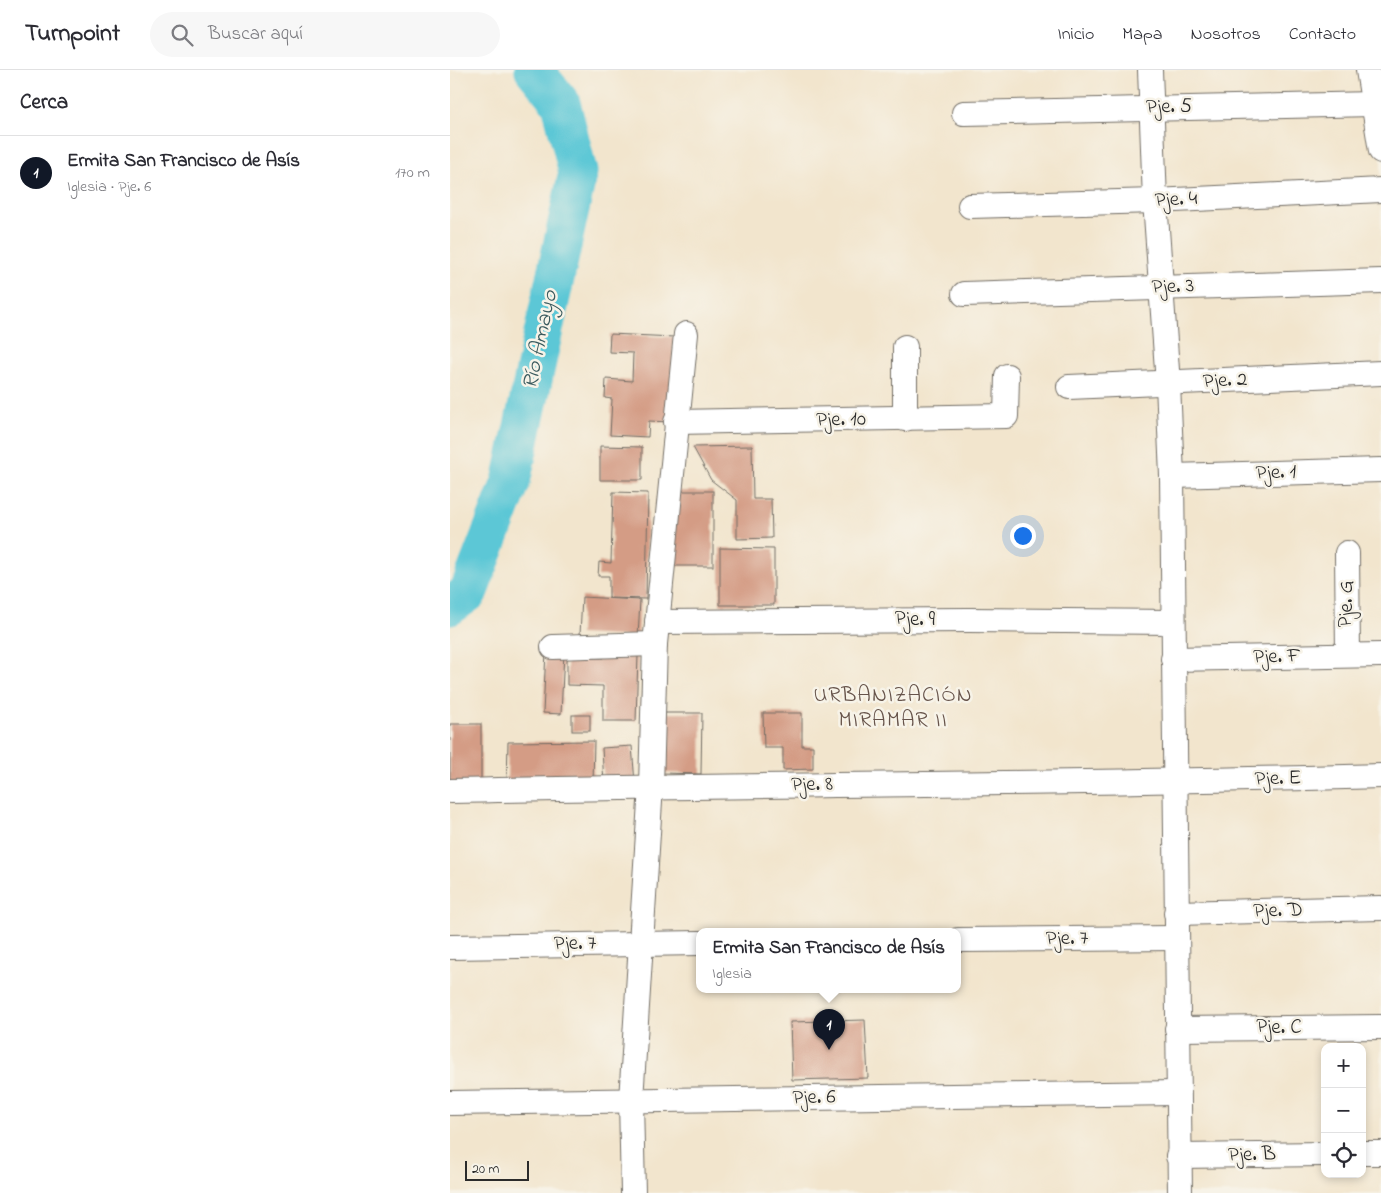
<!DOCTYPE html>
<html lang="es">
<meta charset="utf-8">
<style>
body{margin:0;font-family:"Indie Flower",sans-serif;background:#f7f7f7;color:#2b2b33}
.controls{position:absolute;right:15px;bottom:15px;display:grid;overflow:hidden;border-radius:10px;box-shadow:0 2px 8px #0003}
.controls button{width:45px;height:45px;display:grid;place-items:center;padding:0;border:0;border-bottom:1px solid #e1e1e2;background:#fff;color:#2b2b33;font:25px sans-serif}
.scale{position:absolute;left:15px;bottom:12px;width:64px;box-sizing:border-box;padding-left:5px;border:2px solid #2b2b2b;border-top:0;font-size:14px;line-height:18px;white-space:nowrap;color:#2b2b2b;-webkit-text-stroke:4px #f7f3e8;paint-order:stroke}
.you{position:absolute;left:572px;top:465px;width:18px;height:18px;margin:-12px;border:4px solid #fff;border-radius:50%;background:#1a73e8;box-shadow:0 0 0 8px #1a73e833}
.badge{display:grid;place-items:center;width:32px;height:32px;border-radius:50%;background:#111827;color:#fff;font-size:16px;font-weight:700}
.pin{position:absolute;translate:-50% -41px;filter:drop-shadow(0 1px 2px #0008)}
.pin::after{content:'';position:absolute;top:26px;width:18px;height:15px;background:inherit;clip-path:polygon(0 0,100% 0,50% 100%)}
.popup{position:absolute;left:246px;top:858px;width:265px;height:65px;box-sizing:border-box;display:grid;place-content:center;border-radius:10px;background:#fff;filter:drop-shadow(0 1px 4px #0005);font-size:16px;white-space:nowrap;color:#7c7c81}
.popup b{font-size:19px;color:#2b2b33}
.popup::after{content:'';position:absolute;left:50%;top:100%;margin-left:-10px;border:10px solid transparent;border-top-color:#fff}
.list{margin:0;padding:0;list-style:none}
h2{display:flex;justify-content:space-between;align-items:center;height:65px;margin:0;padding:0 20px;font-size:21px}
h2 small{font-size:16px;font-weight:400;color:#7c7c81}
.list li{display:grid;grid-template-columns:32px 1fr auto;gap:15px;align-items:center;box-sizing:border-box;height:75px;padding:0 20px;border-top:1px solid #e1e1e2}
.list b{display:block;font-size:19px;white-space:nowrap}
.list p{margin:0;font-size:16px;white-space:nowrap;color:#7c7c81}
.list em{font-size:16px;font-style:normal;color:#7c7c81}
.icon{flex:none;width:28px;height:28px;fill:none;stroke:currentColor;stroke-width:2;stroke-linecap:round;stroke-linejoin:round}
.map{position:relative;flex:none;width:931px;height:1123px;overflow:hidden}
header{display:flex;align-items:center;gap:30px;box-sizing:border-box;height:70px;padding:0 25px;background:#fff;border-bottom:1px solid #e1e1e2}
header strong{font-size:24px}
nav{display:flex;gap:28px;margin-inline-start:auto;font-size:18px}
.search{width:350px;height:45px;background:#f7f7f7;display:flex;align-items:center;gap:12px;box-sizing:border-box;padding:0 18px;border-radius:28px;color:#7c7c81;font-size:19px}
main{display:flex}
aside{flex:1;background:#fff}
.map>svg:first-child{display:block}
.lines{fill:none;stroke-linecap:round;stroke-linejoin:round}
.river{stroke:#5cc7d6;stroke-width:39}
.building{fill:#d49c85}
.street-casing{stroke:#716c64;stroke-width:26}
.street{stroke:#fff;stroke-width:24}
.labels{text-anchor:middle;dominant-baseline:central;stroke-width:5;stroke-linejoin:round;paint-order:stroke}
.street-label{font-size:21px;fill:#2b2b2b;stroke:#f7f3e8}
.water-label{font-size:22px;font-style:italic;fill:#3a5a5e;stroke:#f7f3e8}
.neighbourhood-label{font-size:22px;letter-spacing:1px;fill:#66534a;stroke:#f7f3e8}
</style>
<header>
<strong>Turnpoint</strong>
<div class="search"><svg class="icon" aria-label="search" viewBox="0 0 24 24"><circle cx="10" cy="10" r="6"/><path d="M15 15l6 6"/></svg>Buscar aquí</div>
<nav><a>Inicio</a><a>Mapa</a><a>Nosotros</a><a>Contacto</a></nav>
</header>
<main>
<aside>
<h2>Cerca<small></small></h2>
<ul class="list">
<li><span class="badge">1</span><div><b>Ermita San Francisco de Asís</b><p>Iglesia · Pje. 6</p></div><em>170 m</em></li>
</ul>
</aside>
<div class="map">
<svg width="931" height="1123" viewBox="0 0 931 1123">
<rect width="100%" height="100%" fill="#f7f3e8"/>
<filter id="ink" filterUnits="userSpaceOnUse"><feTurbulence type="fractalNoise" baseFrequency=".02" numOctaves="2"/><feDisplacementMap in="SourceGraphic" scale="10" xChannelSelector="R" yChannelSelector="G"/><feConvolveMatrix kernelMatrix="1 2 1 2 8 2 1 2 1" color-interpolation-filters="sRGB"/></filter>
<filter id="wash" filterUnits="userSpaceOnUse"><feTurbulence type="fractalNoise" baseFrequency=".0096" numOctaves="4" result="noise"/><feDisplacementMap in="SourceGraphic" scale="20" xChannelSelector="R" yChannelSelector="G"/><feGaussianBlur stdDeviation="1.12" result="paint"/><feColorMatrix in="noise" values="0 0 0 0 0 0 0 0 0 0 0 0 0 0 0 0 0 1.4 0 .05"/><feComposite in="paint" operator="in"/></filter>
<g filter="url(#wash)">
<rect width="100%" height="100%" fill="#f2e5cd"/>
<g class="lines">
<polyline class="river" points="0,536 18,523 61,412 128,102 111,33 84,0"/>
</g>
<g id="blocks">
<g class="building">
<polygon points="160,264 224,267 220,352 199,351 198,367 160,365 162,329 155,328 156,309 182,311 183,283 159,282"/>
<polygon points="150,376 192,377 192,410 150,410"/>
<polygon points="302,376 303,429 321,429 322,468 287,469 287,430 261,410 243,377"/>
<rect x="223" y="421" width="40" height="75"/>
<polygon points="163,422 198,423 196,529 159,528 159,506 148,506 149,492 161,493"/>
<polygon points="270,478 324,479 324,535 270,535"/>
<polygon points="132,527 190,530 188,567 130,564"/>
<polygon points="96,581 114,582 111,644 93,643"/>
<polygon points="154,583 188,584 186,651 153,651 153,616 117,615 117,588 153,588"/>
<polygon points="213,643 252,643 251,704 212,703"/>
<polygon points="313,643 352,643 352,676 363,676 363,699 333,700 333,678 314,678"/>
<rect x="122" y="645" width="18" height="16"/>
<rect x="0" y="654" width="31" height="61"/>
<polygon points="144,671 143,714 57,713 58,672"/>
<polygon points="182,676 185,713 154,715 152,678"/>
<polygon points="415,950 418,1008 342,1010 340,952"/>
</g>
</g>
</g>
<g filter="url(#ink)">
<use href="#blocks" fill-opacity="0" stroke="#716c64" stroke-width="1"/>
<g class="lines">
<defs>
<g id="street">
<polyline points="700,0 705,131 718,314 722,406 730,1123"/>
<polyline points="918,0 931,81"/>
<polyline points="514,43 923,34"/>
<polyline points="520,136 705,131 931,120"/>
<polyline points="514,224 931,211"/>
<polyline points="455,277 455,349"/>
<polyline points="619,317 931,303"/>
<polyline points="226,352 556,346 557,306"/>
<polyline points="722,406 931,400"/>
<polyline points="897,483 898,585"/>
<polyline points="207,552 519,550 723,552"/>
<polyline points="103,577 205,574"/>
<polyline points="723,589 931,585"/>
<path d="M 0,721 C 310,714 621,715 931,706"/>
<polyline points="726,843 931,838"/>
<polyline points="508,870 726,868"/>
<polyline points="0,877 250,873"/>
<polyline points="727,959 931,957"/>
<polyline points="0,1033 728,1023"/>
<polyline points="912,1083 931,1083"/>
<polyline points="728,1086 875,1084"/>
<polyline points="183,1123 181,1030 201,716 205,574 236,264"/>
</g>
</defs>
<use href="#street" class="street-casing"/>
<use href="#street" class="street"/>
</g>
</g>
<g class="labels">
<g class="street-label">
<text transform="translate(719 37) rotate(-1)">Pje. 5</text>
<text transform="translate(726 130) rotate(-3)">Pje. 4</text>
<text transform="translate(723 217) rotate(-2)">Pje. 3</text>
<text transform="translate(775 311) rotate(-3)">Pje. 2</text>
<text transform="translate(391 350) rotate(-1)">Pje. 10</text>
<text transform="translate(826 403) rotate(-2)">Pje. 1</text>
<text transform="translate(897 534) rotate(-90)">Pje. G</text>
<text x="465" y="550">Pje. 9</text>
<text transform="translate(827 587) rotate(-1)">Pje. F</text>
<text transform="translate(828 709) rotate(-2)">Pje. E</text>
<text transform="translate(362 715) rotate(-1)">Pje. 8</text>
<text transform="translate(828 841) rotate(-1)">Pje. D</text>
<text transform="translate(617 869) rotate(-1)">Pje. 7</text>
<text transform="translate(125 874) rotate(-1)">Pje. 7</text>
<text x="829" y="958">Pje. C</text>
<text transform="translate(364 1028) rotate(-1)">Pje. 6</text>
<text transform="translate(802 1085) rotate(-1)">Pje. B</text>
</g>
<g class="water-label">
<text transform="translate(91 270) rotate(-78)">Río Amayo</text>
</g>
<g class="neighbourhood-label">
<text x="443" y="626">URBANIZACIÓN<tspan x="443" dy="25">MIRAMAR II</tspan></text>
</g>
</g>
</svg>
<div class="controls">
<button>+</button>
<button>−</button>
<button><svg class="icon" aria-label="locate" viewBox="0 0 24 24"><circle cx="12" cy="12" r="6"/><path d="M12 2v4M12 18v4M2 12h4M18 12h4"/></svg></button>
</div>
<div class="scale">20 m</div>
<div class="you"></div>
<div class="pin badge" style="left:379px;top:980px">1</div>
<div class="popup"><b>Ermita San Francisco de Asís</b>Iglesia</div>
</div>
</main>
